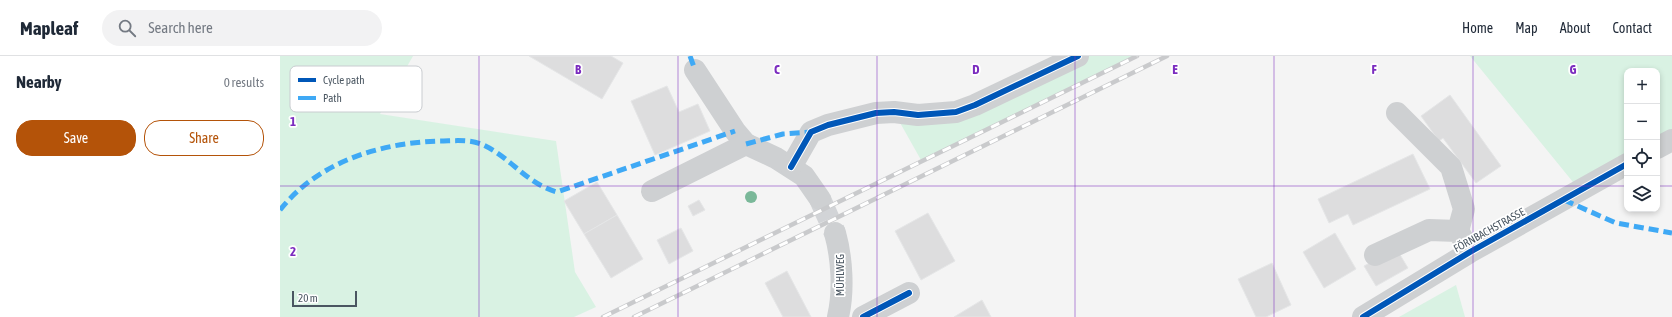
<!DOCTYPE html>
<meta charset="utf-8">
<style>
body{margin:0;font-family:"Asap Condensed",sans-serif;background:#f2f2f3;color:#1f2937}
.controls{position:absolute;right:12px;top:12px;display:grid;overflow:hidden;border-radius:8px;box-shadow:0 2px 6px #0003}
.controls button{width:36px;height:36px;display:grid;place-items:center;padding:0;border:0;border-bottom:1px solid #e0e1e3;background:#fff;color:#1f2937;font:20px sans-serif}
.scale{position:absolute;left:12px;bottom:10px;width:65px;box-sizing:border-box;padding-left:4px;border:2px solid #4a5661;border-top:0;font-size:11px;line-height:14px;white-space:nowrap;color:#4a5661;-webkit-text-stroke:3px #fff;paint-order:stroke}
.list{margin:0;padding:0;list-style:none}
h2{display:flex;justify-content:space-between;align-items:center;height:52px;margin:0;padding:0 16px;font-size:17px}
h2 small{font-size:13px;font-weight:400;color:#747a83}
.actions{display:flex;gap:8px;padding:12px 16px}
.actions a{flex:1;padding:9px 0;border:1px solid #b45309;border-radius:16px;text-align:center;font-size:14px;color:#b45309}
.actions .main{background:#b45309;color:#fff}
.icon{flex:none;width:22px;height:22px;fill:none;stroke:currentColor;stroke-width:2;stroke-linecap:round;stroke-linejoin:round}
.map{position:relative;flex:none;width:1392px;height:261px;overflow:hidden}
header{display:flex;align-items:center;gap:24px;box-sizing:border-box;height:56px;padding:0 20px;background:#fff;border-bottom:1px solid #e0e1e3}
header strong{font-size:19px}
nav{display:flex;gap:22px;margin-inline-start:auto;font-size:14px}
.search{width:280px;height:36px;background:#f2f2f3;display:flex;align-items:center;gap:10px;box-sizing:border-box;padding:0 14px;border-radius:22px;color:#747a83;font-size:15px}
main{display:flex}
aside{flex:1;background:#fff}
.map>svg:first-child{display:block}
.green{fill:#d9f2e3}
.building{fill:#ddddde;stroke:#e5e6e7}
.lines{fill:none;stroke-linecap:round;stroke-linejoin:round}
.minor-tunnel{stroke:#d2d4d7;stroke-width:22;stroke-dasharray:22 11;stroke-linecap:butt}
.minor{stroke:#ced0d2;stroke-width:22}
.rail-casing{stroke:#c9cacc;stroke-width:4.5}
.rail{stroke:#fff;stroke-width:3;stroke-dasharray:9;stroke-linecap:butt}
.quiet{stroke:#3fa9f5;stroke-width:5;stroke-dasharray:10 5;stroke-linecap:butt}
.cycleway-casing{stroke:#fff;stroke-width:8}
.cycleway{stroke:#0057b8;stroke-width:6}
.tree{fill:#7ab899}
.grid{fill:none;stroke:#7b2cbf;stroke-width:1;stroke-opacity:0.55}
.labels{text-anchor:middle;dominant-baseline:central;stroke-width:3.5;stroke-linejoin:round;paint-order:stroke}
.street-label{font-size:11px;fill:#4a5661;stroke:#fff}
.key{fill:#fff;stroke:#c9ccd0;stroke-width:1}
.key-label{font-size:11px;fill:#4a5661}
.grid-label{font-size:13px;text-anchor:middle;font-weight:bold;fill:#7b2cbf;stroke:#fff;stroke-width:3.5;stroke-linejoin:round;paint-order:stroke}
</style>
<header>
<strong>Mapleaf</strong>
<div class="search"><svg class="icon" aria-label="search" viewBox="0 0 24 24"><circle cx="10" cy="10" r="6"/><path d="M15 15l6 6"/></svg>Search here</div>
<nav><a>Home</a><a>Map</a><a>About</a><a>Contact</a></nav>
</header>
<main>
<aside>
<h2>Nearby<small>0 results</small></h2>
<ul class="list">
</ul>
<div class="actions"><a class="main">Save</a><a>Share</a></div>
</aside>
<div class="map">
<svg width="1392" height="261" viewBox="0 0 1392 261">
<rect width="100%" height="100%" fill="#f4f4f4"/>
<g class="green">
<polygon points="0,0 133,0 100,58 276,85 295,216 316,251 294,261 0,261"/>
<polygon points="801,0 853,0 641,104 614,56 638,59"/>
<polygon points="1190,0 1392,0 1392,79 1377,87 1377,15 1347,15 1347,104 1297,131"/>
<polygon points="1176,229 1185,261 1119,261"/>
</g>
<g class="building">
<polygon points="249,0 331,0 343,7 322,43"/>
<polygon points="387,30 399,56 418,48 430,75 375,99 351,45"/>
<polygon points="1170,39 1221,110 1196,127 1163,82 1159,85 1141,60"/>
<polygon points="1133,98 1150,133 1073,169 1068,158 1049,167 1038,143"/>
<polygon points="317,126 337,159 304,178 284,145"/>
<polygon points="419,144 425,154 413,160 408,150"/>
<polygon points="648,157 675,205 641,224 615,175"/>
<polygon points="337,159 363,203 331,222 304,178"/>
<polygon points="401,172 413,195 389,208 377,184"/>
<polygon points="1055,177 1076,213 1044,232 1023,196"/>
<polygon points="1116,192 1128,212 1096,230 1084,210"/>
<polygon points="992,207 1011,249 986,261 976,261 958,223"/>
<polygon points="507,215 531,261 503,261 485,227"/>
<polygon points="702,244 711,261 674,261"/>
</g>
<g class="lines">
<polyline class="minor-tunnel" points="540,143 555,177"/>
<g class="minor">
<polyline points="415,14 455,75 466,88 496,102 524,120 540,143"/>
<polyline points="1117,57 1171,111 1184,153 1178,175"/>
<polyline points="1377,92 1392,84"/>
<polyline points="511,111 531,76 548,69 596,57 614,56 638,59 676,56 695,49 798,0"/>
<polyline points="372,135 466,88"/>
<path d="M 555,177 C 562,202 564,235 558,261"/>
<polyline points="1095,199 1149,174 1178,175 1186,188"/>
<polyline points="583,261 629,237"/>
<polyline points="1083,261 1190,196 1347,108"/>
</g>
<defs>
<g id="rail">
<polyline points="323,261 857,0"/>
<polyline points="354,261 887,0"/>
</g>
</defs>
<use href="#rail" class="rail-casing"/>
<use href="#rail" class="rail"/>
<g class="quiet">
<polyline points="410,0 415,14"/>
<polyline points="466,88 503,78 531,76"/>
<polyline points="1284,144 1336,167 1392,177"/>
<path d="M 0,154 C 38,106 99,87 159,85 C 173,85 188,83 201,88 C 231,101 245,127 277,136 L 455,75"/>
</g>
<defs>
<g id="cycleway">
<polyline points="511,111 531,76 548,69 596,57 614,56 638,59 676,56 695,49 798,0"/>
<polyline points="583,261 629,237"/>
<polyline points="1083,261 1190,196 1347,108"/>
</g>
</defs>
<use href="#cycleway" class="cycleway-casing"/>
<use href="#cycleway" class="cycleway"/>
</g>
<circle class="tree" cx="471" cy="141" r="6"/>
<path class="grid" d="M 199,0 L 199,261M 398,0 L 398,261M 597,0 L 597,261M 795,0 L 795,261M 994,0 L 994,261M 1193,0 L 1193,261M 0,130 L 1347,130M 1377,130 L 1392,130"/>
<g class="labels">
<g class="street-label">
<text transform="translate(1209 174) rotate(-29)">FÖRNBACHSTRASSE</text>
<text transform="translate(560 219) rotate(-90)">MÜHLWEG</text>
</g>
</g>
<rect x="10" y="10" width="132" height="46" rx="6" class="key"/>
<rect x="18" y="22" width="18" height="4" fill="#0057b8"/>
<rect x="18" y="40" width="18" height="4" fill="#3fa9f5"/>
<g class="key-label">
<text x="43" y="28">Cycle path</text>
<text x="43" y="46">Path</text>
</g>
<g class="grid-label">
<text x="298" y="18">B</text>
<text x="497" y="18">C</text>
<text x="696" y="18">D</text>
<text x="895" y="18">E</text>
<text x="1094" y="18">F</text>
<text x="1293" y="18">G</text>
<text x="13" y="70">1</text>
<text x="13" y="200">2</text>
</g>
</svg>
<div class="controls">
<button>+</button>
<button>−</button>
<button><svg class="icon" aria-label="locate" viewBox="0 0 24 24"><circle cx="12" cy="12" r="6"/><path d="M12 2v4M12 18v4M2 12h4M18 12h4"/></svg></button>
<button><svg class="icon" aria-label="layers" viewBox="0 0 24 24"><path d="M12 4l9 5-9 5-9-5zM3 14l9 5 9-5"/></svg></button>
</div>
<div class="scale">20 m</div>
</div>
</main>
